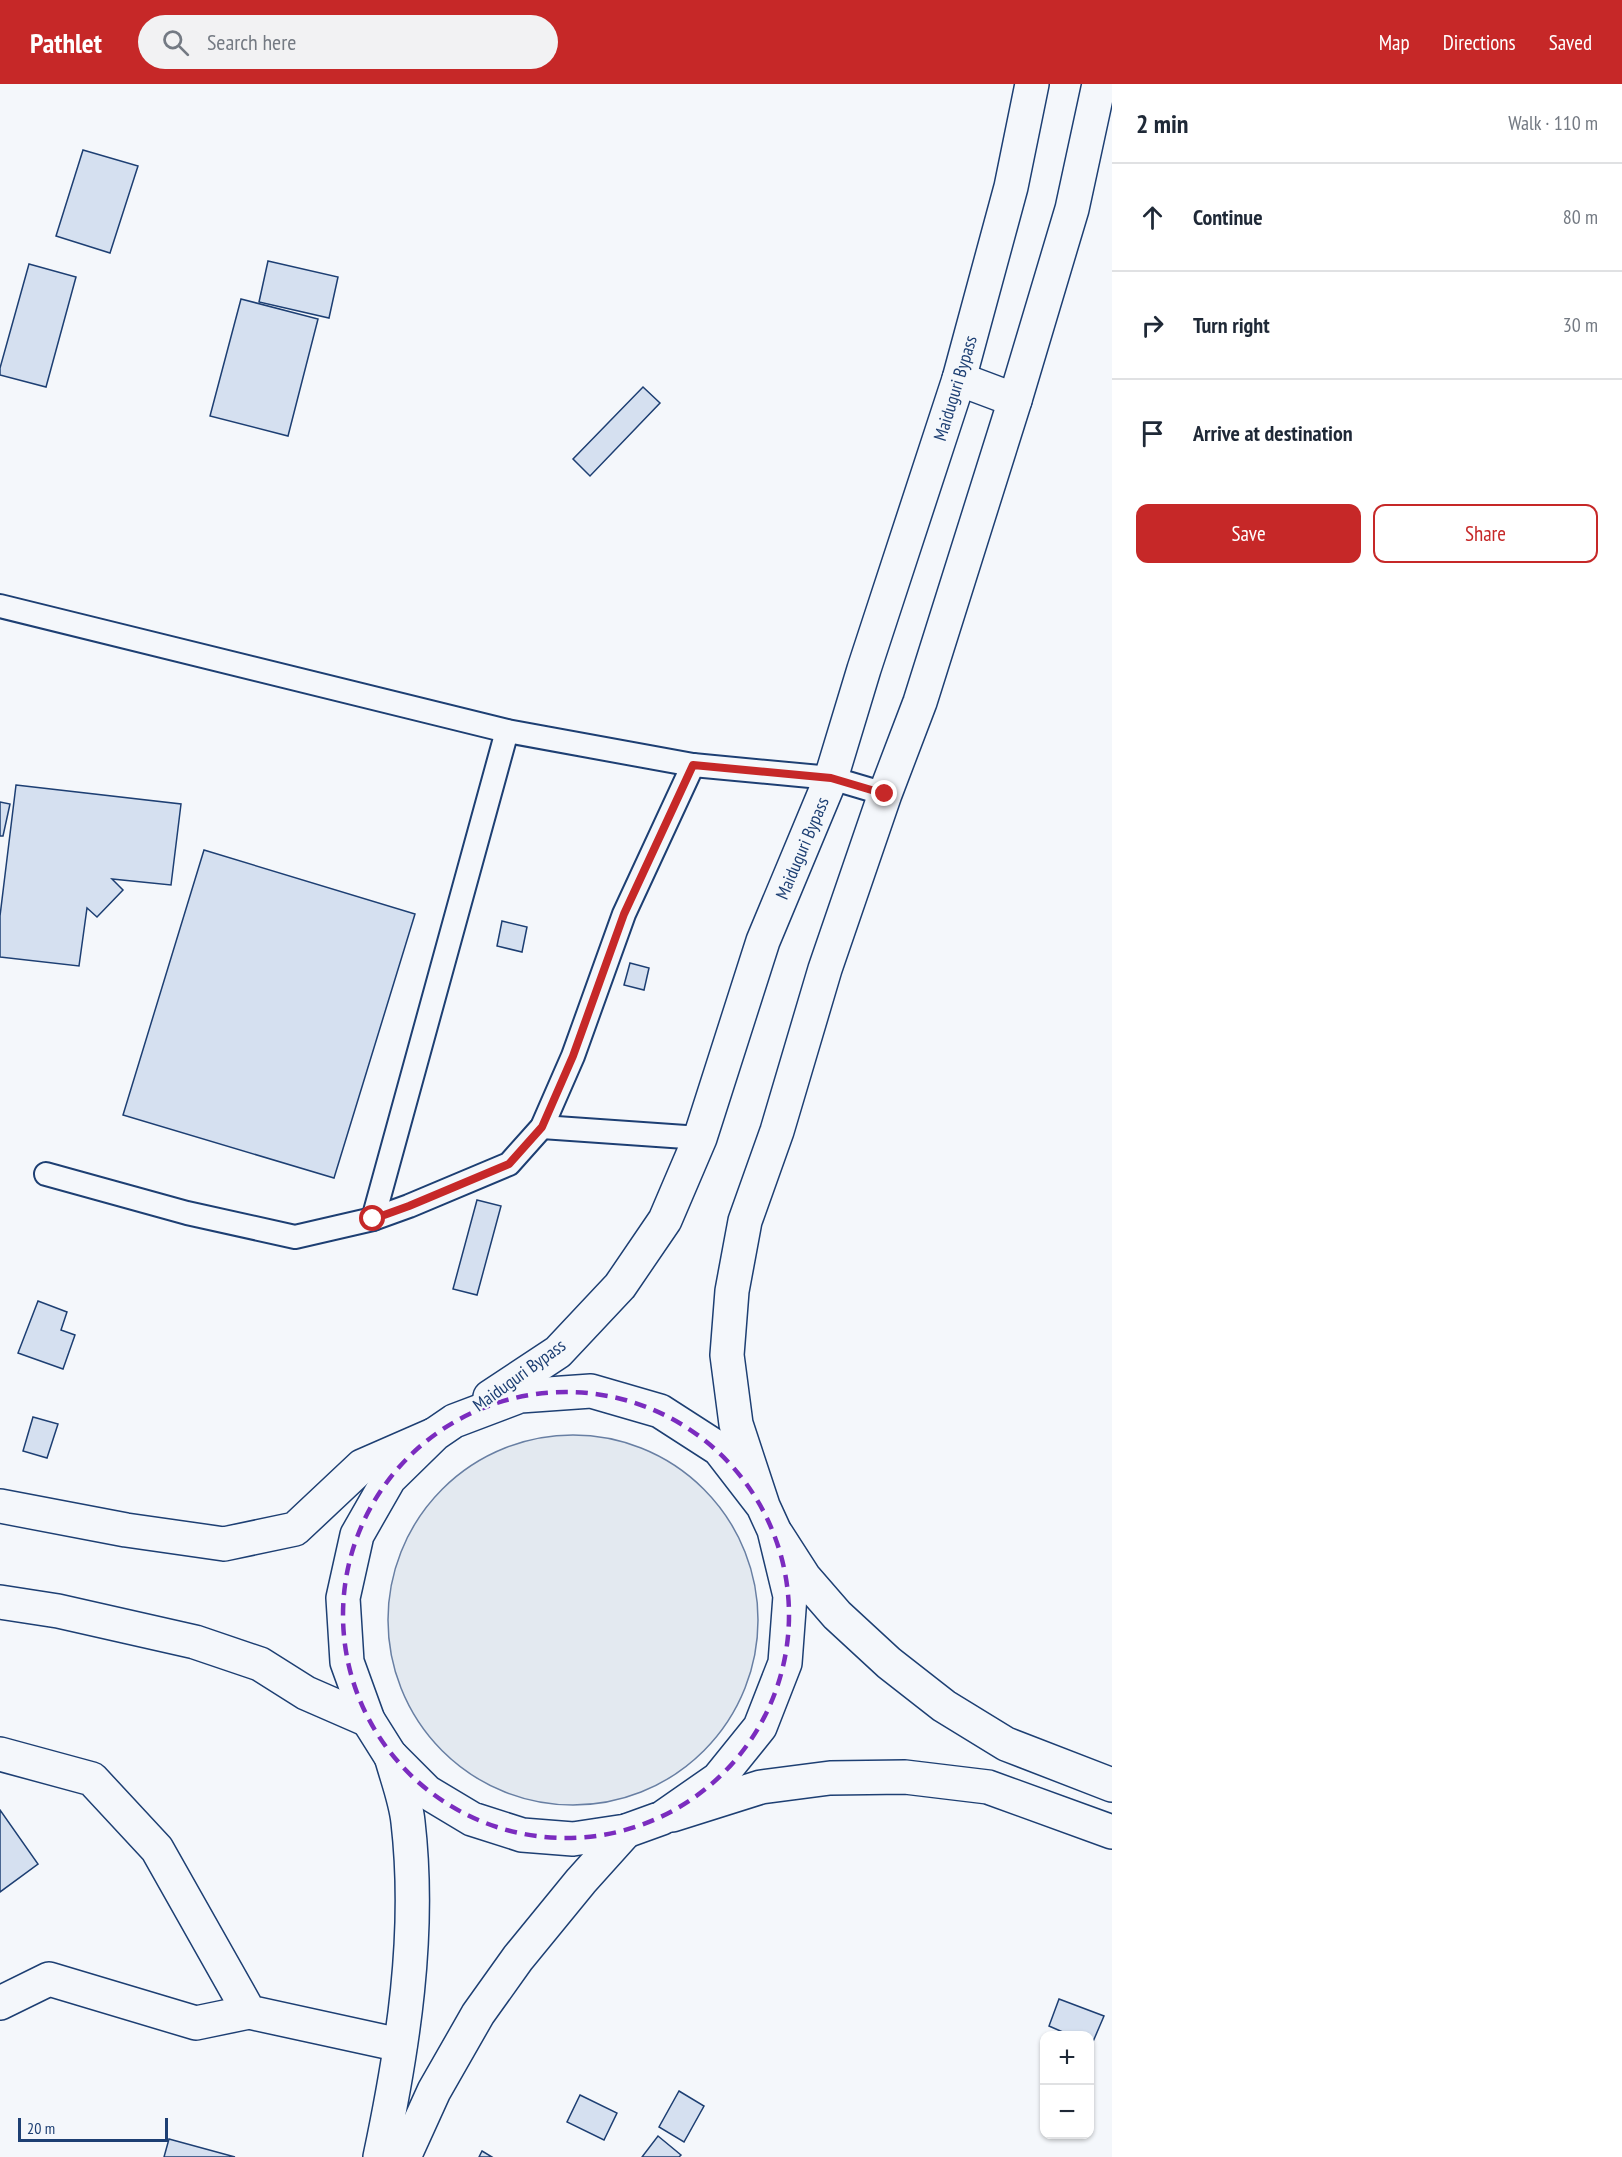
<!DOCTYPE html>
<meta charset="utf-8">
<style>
body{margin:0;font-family:"PT Sans Narrow",sans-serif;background:#f2f2f3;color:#1f2937}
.controls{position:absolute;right:18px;bottom:18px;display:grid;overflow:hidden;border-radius:12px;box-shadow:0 2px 4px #0004}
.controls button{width:54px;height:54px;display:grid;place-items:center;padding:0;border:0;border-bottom:2px solid #e0e1e3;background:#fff;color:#1f2937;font:30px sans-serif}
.scale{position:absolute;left:18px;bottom:15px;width:150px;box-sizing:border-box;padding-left:6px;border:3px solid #1d3f73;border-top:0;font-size:16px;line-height:21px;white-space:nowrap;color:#1d3f73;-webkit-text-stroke:4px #f4f7fb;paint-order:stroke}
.stop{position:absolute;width:18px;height:18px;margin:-14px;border:4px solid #c62828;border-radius:50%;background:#fff}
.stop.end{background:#c62828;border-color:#fff;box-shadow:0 2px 6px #0008}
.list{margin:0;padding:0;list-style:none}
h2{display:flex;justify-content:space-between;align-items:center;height:78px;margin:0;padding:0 24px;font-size:26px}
h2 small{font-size:20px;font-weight:400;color:#747a83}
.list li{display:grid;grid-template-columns:39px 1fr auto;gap:18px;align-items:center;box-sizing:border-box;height:108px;padding:0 24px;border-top:2px solid #e0e1e3}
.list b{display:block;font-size:22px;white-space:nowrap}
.list em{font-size:20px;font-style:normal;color:#747a83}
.actions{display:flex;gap:12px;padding:18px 24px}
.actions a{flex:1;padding:14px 0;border:2px solid #c62828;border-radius:12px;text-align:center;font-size:21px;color:#c62828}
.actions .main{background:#c62828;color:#fff}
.icon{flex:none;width:33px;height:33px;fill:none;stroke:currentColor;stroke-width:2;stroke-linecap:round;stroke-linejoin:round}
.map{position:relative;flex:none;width:1112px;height:2073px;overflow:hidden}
header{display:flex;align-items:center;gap:36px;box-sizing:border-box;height:84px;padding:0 30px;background:#c62828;color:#fff}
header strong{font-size:28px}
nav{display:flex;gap:33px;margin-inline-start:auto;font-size:21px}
.search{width:420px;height:54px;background:#f2f2f3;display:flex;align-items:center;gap:15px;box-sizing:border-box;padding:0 21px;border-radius:33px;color:#747a83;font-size:22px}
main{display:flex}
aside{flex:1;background:#fff}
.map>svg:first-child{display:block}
.green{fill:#e3e9f0;stroke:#687fa3;stroke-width:1.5}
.building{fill:#d5e0f0;stroke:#1d3f73;stroke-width:1.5}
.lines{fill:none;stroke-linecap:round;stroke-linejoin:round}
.lane-casing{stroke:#1d3f73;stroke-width:26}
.street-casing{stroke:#1d3f73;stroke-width:36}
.primary-casing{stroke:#1d3f73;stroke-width:36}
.highway-casing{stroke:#1d3f73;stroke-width:36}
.lane{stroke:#f4f7fb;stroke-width:22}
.street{stroke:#f4f7fb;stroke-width:33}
.primary{stroke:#f4f7fb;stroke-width:33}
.highway{stroke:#f4f7fb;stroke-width:33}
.route{stroke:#c62828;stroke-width:8}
.marked{fill:none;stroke:#7b2cbf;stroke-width:4.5;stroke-dasharray:12 8;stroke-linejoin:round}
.labels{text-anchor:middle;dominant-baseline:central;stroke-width:4.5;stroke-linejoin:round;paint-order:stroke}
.street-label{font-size:18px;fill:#1d3f73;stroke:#f4f7fb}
</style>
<header>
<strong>Pathlet</strong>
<div class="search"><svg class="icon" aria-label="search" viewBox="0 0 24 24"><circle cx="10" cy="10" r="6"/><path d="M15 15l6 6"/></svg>Search here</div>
<nav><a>Map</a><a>Directions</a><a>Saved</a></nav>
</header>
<main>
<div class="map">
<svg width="1112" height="2073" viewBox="0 0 1112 2073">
<rect width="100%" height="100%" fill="#f4f7fb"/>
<circle class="green" cx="573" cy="1536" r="185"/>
<g class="building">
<polygon points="83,66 138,82 110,169 56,152"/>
<polygon points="268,177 338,193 329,234 259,218"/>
<polygon points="29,180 76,193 46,303 0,291 0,284"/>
<polygon points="241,215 318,235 288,352 210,332"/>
<polygon points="643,303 660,319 590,392 573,375"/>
<polygon points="16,701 181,720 171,801 112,795 123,806 97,833 87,824 79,882 0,873 0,832"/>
<polygon points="0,718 10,720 3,752 0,752"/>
<polygon points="204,766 415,830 334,1094 123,1031"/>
<polygon points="502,837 527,843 522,868 497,862"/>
<polygon points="630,879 649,884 644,906 624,901"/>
<polygon points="477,1116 501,1122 477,1211 453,1205"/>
<polygon points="38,1217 67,1228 61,1246 75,1251 63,1285 18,1269"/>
<polygon points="33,1333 58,1340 47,1374 23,1367"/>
<polygon points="0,1726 38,1780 0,1808"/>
<polygon points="1059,1915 1104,1932 1092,1960 1090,1959 1090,1952 1072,1952 1049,1942"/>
<polygon points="679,2007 704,2022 684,2058 659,2043"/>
<polygon points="580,2011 617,2029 604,2056 567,2038"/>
<polygon points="658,2052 681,2071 679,2073 642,2073"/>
<polygon points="169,2055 235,2073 164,2073"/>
<polygon points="482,2067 492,2073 479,2073"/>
</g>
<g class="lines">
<defs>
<g id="lane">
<polyline points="0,522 507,647 693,681 624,830 573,972 542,1043 509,1080 409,1122 373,1135 295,1153 187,1129 46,1090"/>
<polyline points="693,681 831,694 885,710"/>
<polyline points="542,1043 700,1054"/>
<polyline points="373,1135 507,647"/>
</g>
<g id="street">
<polyline points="0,1670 92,1695 157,1765 249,1928 400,1961"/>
<polyline points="0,1919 49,1895 196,1939 249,1928"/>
</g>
<g id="primary">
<polyline points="0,1422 126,1446 224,1460 295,1445 362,1382 433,1351"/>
<polyline points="777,1451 804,1493 837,1531 889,1579 944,1622 1006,1660 1112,1701"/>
<polyline points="0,1518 58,1527 195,1558 260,1580 306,1609 368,1636"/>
<polyline points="672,1731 761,1703 830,1694 905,1693 988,1703 1112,1748"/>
</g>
<g id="highway">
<polyline points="959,295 1015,316"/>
<polyline points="490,1313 558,1268 620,1202 665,1136 700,1054 763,857 831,694 864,585 959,295 1011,103 1032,0"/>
<polyline points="763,1422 719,1365 660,1327 591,1307 520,1312 454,1337 435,1350 389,1395 357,1451 343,1514 347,1578 368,1636 390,1671 427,1708 472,1735 522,1751 573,1755 626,1747 662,1734 718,1695 760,1643 785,1579 790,1512 774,1446 763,1422 736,1340 727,1271 732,1207 745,1137 777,1047 825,885 885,710 920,618 1015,316 1072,125 1099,0"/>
<path d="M 380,2073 C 403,1964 421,1850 408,1738 C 406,1717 397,1694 391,1672"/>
<polyline points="404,2073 434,2007 478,1930 518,1874 581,1797 626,1747"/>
</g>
</defs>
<use href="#lane" class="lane-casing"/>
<use href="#street" class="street-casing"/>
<use href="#primary" class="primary-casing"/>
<use href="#highway" class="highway-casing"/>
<use href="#lane" class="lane"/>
<use href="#street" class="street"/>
<use href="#primary" class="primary"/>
<use href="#highway" class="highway"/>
</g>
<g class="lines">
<polyline class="route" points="373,1135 409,1122 509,1080 542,1043 573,972 624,830 693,681 831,694 885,710"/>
</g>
<path class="marked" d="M343 1531a223 223 0 1 1 446 0a223 223 0 1 1-446 0Z"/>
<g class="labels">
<g class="street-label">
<text transform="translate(955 304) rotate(-73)">Maiduguri Bypass</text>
<text transform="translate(802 764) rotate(-67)">Maiduguri Bypass</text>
<text transform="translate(519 1291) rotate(-36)">Maiduguri Bypass</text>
</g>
</g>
</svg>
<div class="controls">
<button>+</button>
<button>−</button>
</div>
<div class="scale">20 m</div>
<div class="stop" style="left:373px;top:1135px"></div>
<div class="stop end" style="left:885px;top:710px"></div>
</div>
<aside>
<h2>2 min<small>Walk · 110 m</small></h2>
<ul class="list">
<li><svg class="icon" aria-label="ahead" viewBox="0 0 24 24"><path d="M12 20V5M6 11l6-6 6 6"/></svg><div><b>Continue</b></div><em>80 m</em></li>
<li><svg class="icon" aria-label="right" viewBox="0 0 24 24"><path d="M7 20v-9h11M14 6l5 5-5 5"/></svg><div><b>Turn right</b></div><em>30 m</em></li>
<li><svg class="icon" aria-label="arrive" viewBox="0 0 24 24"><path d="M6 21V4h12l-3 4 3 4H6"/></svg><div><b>Arrive at destination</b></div></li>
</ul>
<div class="actions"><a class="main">Save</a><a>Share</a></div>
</aside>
</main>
